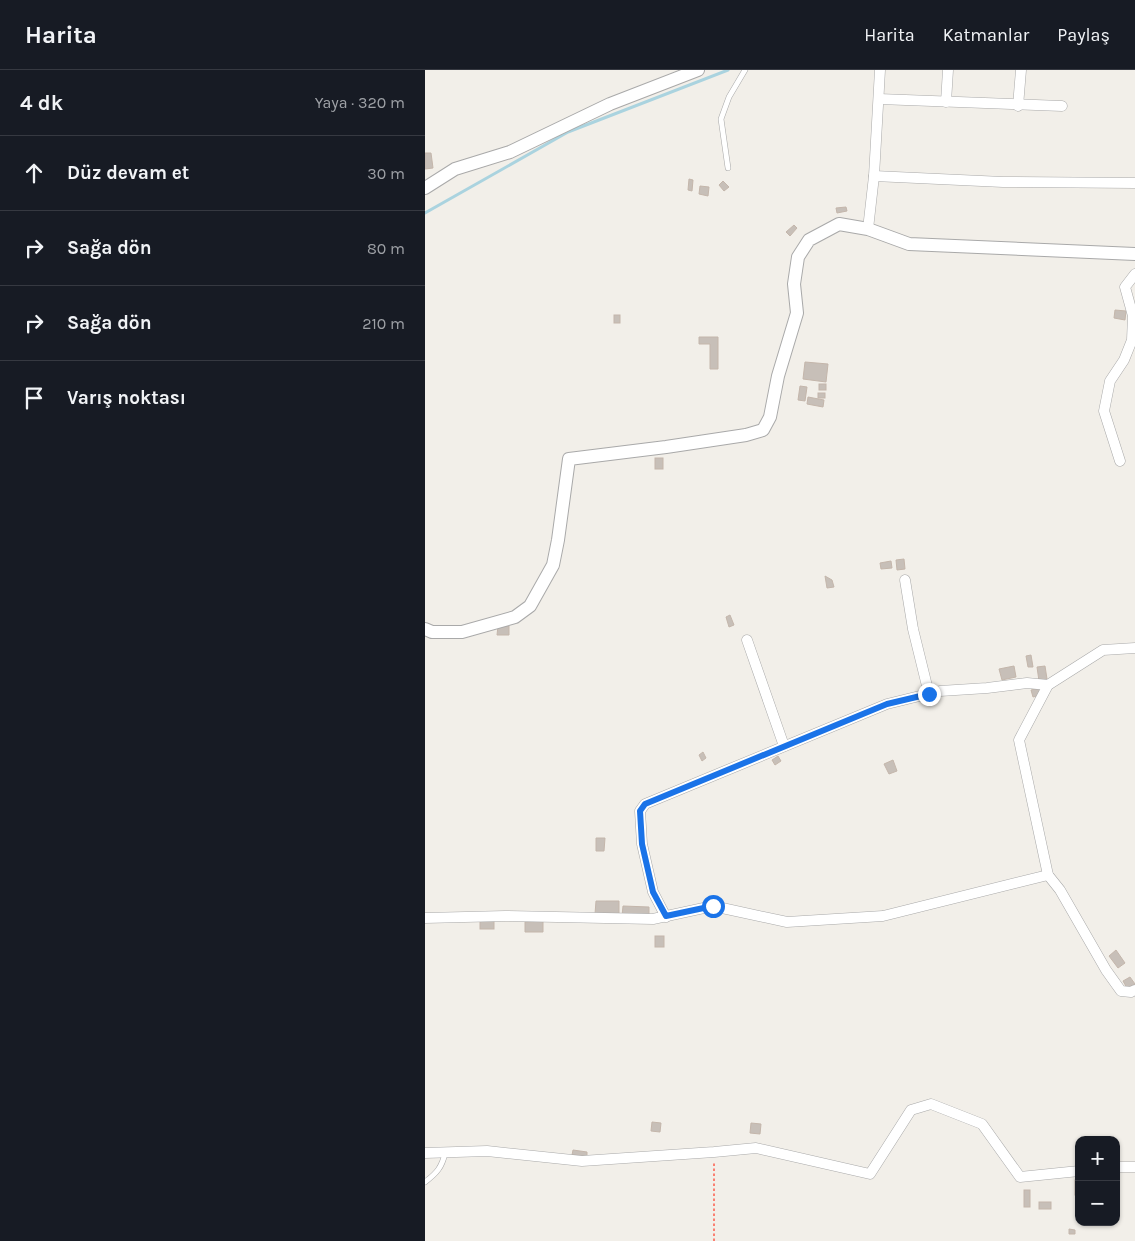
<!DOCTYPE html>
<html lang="tr">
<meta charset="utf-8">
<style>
body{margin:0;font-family:Karla,sans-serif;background:#20242c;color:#f1f3f6}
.controls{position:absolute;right:15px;bottom:15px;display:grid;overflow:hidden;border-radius:10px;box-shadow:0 1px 4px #0004}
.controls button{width:45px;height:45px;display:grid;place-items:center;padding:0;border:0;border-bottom:1px solid #363941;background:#171b24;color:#f1f3f6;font:25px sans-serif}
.stop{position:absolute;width:15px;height:15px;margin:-11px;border:4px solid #1a73e8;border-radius:50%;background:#fff}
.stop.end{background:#1a73e8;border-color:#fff;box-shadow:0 1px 5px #0008}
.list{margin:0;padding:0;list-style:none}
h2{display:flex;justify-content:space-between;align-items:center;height:65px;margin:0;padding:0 20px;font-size:21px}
h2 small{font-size:16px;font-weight:400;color:#9ea1a6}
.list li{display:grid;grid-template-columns:32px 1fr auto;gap:15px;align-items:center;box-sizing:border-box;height:75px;padding:0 20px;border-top:1px solid #363941}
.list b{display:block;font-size:19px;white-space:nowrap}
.list em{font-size:16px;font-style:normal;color:#9ea1a6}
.icon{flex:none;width:28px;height:28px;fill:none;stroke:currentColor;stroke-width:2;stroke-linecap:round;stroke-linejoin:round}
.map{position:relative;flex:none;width:710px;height:1171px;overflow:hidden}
header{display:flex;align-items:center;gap:30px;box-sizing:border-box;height:70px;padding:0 25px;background:#171b24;border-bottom:1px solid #363941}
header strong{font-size:24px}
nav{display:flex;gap:28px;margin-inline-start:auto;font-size:18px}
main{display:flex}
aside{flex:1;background:#171b24}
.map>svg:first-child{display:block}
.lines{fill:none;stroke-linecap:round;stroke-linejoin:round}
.stream{stroke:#aad3df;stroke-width:3}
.building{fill:#c7bfb8;stroke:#c4b6ab}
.service-casing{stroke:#a9a9a9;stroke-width:6}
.minor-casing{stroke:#a9a9a9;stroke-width:11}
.tertiary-casing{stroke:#a9a9a9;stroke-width:14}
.path{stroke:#fa8072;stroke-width:2;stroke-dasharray:2.5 2.5;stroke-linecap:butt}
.service{stroke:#fff;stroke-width:5}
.minor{stroke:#fff;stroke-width:10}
.tertiary{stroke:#fff;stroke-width:12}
.route{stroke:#1a73e8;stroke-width:6}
</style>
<header>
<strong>Harita</strong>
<nav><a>Harita</a><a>Katmanlar</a><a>Paylaş</a></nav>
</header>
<main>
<aside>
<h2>4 dk<small>Yaya · 320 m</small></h2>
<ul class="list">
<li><svg class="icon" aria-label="ahead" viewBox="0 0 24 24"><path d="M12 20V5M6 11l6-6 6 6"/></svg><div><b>Düz devam et</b></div><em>30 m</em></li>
<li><svg class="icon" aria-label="right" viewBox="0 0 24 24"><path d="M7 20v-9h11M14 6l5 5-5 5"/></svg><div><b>Sağa dön</b></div><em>80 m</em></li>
<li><svg class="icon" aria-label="right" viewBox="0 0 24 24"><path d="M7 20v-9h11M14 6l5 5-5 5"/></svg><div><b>Sağa dön</b></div><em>210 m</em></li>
<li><svg class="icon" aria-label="arrive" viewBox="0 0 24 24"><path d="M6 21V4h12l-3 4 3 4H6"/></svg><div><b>Varış noktası</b></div></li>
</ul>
</aside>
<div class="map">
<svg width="710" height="1171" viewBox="0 0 710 1171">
<rect width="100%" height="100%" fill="#f2efe9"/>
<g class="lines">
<polyline class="stream" points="0,143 143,62 303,0"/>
</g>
<g class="building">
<polygon points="0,83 6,83 8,98 0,99"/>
<polygon points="264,109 268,110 267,121 263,120"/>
<polygon points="298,111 304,117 299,121 294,115"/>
<polygon points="275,116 284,117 283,126 274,124"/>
<polygon points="421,137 422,141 412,143 411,138"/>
<polygon points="369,155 372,158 365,166 361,162"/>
<polygon points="690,240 701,241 700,250 689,248"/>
<rect x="189" y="245" width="6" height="8"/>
<polygon points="274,267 293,267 293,299 285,299 285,274 274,274"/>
<polygon points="380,292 403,294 401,312 378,309"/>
<rect x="394" y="314" width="7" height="6"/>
<polygon points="375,316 382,317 380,331 373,330"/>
<rect x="393" y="323" width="7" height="5"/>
<polygon points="383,327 399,330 398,337 382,334"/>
<rect x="230" y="388" width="8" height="11"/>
<polygon points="479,489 480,499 472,500 471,490"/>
<polygon points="466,491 467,498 456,499 455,493"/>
<polygon points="400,506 407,510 409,517 402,518"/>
<polygon points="305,545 309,555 304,557 301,547"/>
<polygon points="73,556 84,556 84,565 72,565"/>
<polygon points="606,585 608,597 603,597 601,586"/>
<polygon points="589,596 591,607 577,610 574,599"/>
<polygon points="620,596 622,609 614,611 612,597"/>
<polygon points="614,618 616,625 608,627 606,620"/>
<polygon points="278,682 281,688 277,691 274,685"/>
<polygon points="353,686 356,691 350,695 347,690"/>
<polygon points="468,690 472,701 464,704 459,694"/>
<polygon points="171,768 180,768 179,781 171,781"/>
<polygon points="171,831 194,831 194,845 170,844"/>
<polygon points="198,836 224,837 224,846 197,846"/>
<rect x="55" y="850" width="14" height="9"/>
<polygon points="118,851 118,862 100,862 100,852"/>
<rect x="230" y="866" width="9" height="11"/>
<polygon points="691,880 700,893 693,898 684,886"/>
<polygon points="705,907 710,914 702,918 698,911"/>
<polygon points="227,1052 236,1053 235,1062 226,1061"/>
<polygon points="326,1053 336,1054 335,1064 325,1063"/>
<polygon points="148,1080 162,1082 162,1086 147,1085"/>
<rect x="650" y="1110" width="4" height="15"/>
<rect x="599" y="1120" width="6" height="17"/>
<rect x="614" y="1132" width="12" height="7"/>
<polygon points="644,1159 650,1160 650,1164 644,1164"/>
</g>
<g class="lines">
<defs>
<g id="service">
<polyline points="303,98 296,49 304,27 320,0"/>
<path d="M 0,1112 C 12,1103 17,1097 20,1083"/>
</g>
<g id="minor">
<polyline points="454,29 637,36"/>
<polyline points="521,32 523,0"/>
<polyline points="593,36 596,0"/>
<polyline points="449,106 578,112 710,113"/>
<polyline points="443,159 449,106 455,0"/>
<polyline points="695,391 679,341 685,311 699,290 707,270 708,246 700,217 710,204"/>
<polyline points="480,510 488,559 504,624"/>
<polyline points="322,570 359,676"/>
<polyline points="710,578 678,580 623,615 594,670 623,805 635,820 681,900 696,921 706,922 710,920"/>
<polyline points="241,847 228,822 217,774 215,741 220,734 462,634 515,621 562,618 602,613 623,615"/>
<polyline points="0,848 80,846 228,849 288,836 362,852 458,846 623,805"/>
<polyline points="0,1083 62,1081 157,1091 289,1082 331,1078 445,1104 486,1040 506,1034 557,1054 595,1107 654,1101"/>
<polyline points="691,1097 710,1097"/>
</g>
<g id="tertiary">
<polyline points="0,118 30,99 85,82 185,34 273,0"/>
<polyline points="0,559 7,562 37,562 90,547 105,536 128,495 133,470 144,389 241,377 321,365 338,360 345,347 353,306 372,243 369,214 373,187 384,170 414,154 443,159 484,174 710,184"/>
</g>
</defs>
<use href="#service" class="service-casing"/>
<use href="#minor" class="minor-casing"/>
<use href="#tertiary" class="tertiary-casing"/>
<polyline class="path" points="289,1171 289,1091"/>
<use href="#service" class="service"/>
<use href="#minor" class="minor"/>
<use href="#tertiary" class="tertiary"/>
</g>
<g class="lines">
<polyline class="route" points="288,836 241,846 228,822 217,774 215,741 220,734 462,634 504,624"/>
</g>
</svg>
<div class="controls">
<button>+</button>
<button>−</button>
</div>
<div class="stop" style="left:288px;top:836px"></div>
<div class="stop end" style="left:504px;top:624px"></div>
</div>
</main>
